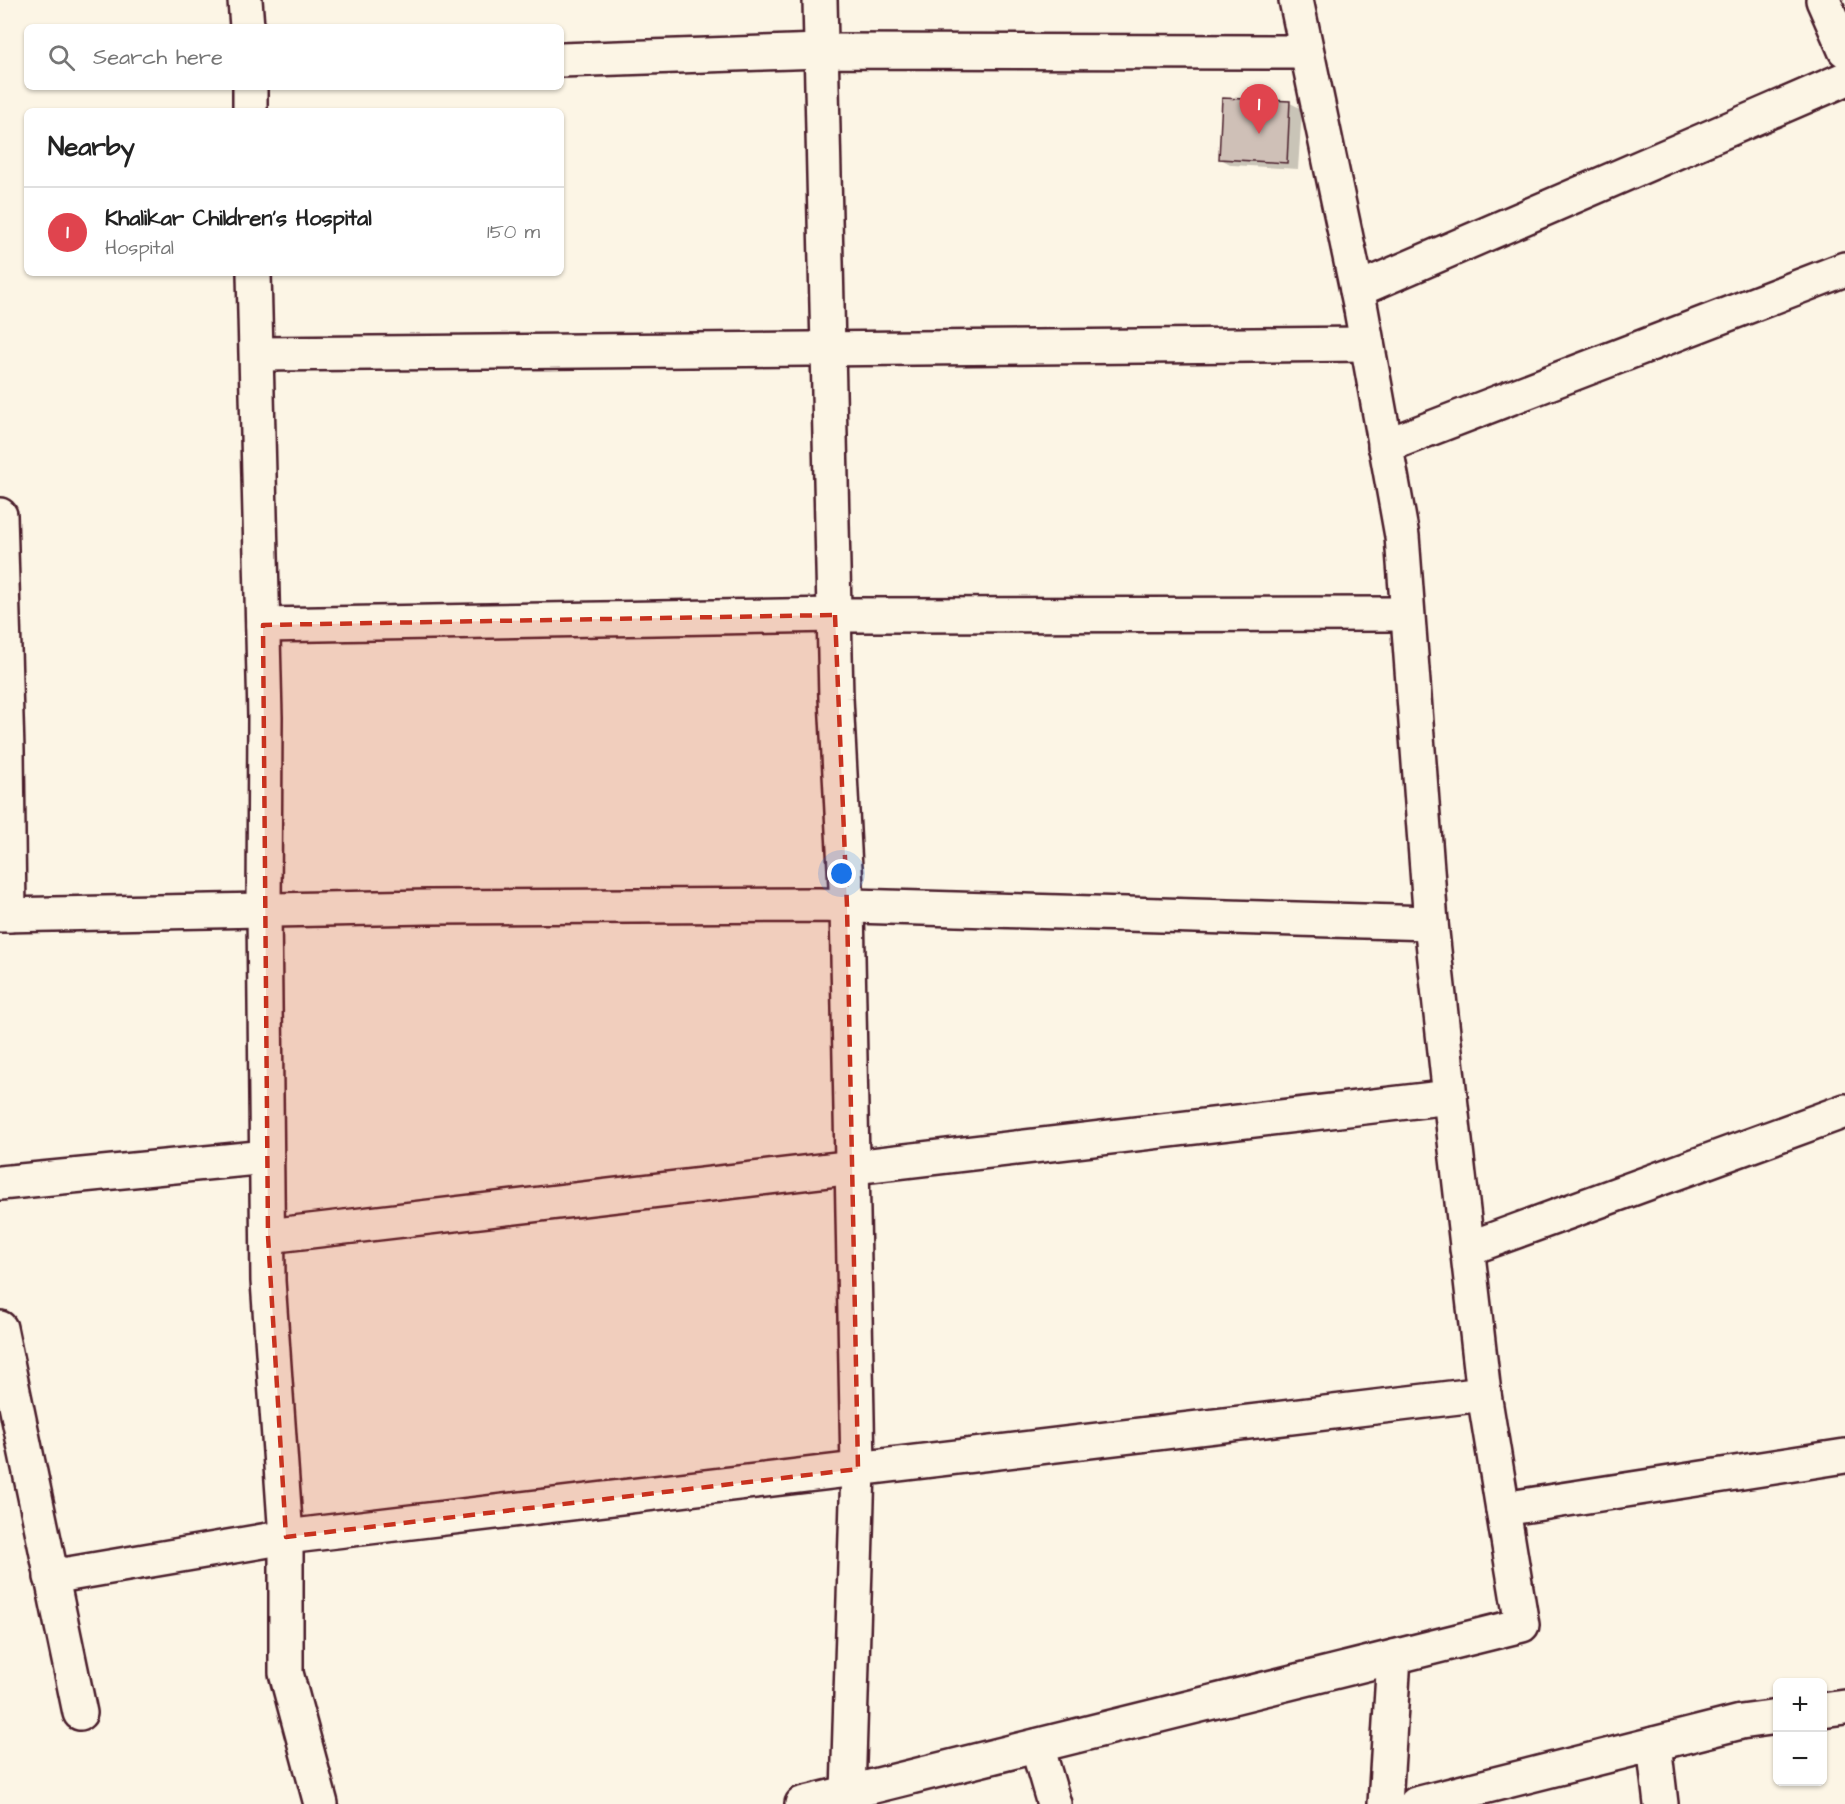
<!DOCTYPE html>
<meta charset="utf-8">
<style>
body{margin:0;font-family:"Architects Daughter",sans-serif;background:#f2f2f2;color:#222}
.controls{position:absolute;right:18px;bottom:18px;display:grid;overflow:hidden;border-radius:9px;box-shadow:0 2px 4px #0004}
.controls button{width:54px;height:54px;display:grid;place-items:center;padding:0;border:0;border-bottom:2px solid #e0e0e0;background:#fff;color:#222;font:30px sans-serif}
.you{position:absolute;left:842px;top:874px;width:21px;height:21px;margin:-15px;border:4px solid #fff;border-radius:50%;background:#1a73e8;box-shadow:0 0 0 9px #1a73e833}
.badge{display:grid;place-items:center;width:39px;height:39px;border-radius:50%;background:#c8321e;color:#fff;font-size:20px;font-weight:700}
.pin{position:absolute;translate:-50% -50px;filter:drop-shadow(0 2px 3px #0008)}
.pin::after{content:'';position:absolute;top:32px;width:21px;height:18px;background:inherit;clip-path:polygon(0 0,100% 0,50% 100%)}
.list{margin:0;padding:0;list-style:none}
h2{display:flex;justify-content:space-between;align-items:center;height:78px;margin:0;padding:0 24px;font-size:26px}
h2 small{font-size:20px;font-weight:400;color:#767676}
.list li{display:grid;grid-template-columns:39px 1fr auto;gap:18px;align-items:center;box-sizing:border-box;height:90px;padding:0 24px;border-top:2px solid #e0e0e0}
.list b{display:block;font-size:22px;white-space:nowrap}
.list p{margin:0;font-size:20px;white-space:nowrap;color:#767676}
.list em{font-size:20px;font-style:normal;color:#767676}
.icon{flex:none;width:33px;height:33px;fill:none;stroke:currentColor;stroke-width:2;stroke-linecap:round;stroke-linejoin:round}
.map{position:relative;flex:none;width:1845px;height:1804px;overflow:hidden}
.search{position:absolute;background:#fff;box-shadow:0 2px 4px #0004;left:24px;top:24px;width:540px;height:66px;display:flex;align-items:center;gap:15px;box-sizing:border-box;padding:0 21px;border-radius:9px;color:#767676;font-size:22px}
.panel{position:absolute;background:#fff;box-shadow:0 2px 4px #0004;left:24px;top:108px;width:540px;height:168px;border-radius:9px}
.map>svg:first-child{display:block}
.shadow{fill:#0003}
.building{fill:#cfc0b7;stroke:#4a1f2b;stroke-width:1.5}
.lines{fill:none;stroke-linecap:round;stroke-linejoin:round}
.minor-casing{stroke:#4a1f2b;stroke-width:38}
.highway-casing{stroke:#4a1f2b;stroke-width:38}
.minor{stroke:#fcf5e5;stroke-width:33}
.highway{stroke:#fcf5e5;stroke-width:33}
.marked{fill:#c8321e;fill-opacity:0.2;stroke:#c8321e;stroke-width:4.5;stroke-dasharray:12 8;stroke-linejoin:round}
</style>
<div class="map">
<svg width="1845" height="1804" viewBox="0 0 1845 1804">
<rect width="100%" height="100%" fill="#fcf5e5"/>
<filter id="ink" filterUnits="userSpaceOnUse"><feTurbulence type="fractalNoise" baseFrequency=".0167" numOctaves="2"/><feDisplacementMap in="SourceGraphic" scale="12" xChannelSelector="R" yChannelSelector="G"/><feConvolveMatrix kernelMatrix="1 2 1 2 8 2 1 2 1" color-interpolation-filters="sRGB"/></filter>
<g filter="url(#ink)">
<polygon class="shadow" points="1224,99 1290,103 1302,109 1298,169 1232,165 1221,159"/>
<polygon class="building" points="1222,98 1290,101 1287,163 1219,159"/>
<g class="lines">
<defs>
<g id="minor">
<polyline points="245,0 247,27"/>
<polyline points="820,0 836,698 847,906 858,1469 848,1793 849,1804"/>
<polyline points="561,60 821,51 1306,52"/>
<polyline points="250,87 250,111"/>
<polyline points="254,273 265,717 264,910 268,1281 286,1537 286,1673 321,1804"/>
<polyline points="1357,290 1845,79"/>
<polyline points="257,354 1367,344"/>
<polyline points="1385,446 1845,269"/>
<polyline points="0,515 7,751 9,915"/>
<polyline points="263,625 835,615 1407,614"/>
<polyline points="0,915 428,907 819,905 1431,923"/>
<polyline points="0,1183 267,1157"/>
<polyline points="268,1236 1450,1097"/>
<polyline points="1467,1249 1845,1111"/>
<polyline points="0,1328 80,1713"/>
<polyline points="1503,1509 1845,1456"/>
<polyline points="51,1577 286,1537 1484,1394"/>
<polyline points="1822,1710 1845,1707"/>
<polyline points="1654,1744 1661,1804"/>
<polyline points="1037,1746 1054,1804"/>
<polyline points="802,1804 1522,1625 1484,1394 1450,1097 1431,923 1402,536 1360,304 1296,0"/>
<polyline points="1385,1804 1394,1657"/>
<polyline points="1416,1804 1741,1722 1778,1717"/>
</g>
<polyline id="highway" points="1823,0 1845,50"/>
</defs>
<use href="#minor" class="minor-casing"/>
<use href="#highway" class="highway-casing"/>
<use href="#minor" class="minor"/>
<use href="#highway" class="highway"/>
</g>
</g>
<path class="marked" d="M 835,615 L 847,906 L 858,1469 L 286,1537 L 268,1236 L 263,625 Z"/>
</svg>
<div class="controls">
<button>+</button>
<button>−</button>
</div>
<div class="you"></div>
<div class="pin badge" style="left:1259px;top:134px;background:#e0444e">1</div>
<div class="search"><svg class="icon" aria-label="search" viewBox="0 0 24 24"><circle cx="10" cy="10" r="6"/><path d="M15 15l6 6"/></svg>Search here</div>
<section class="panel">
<h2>Nearby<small></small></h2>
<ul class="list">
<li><span class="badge" style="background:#e0444e">1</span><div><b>Khalikar Children's Hospital</b><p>Hospital</p></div><em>150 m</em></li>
</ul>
</section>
</div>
